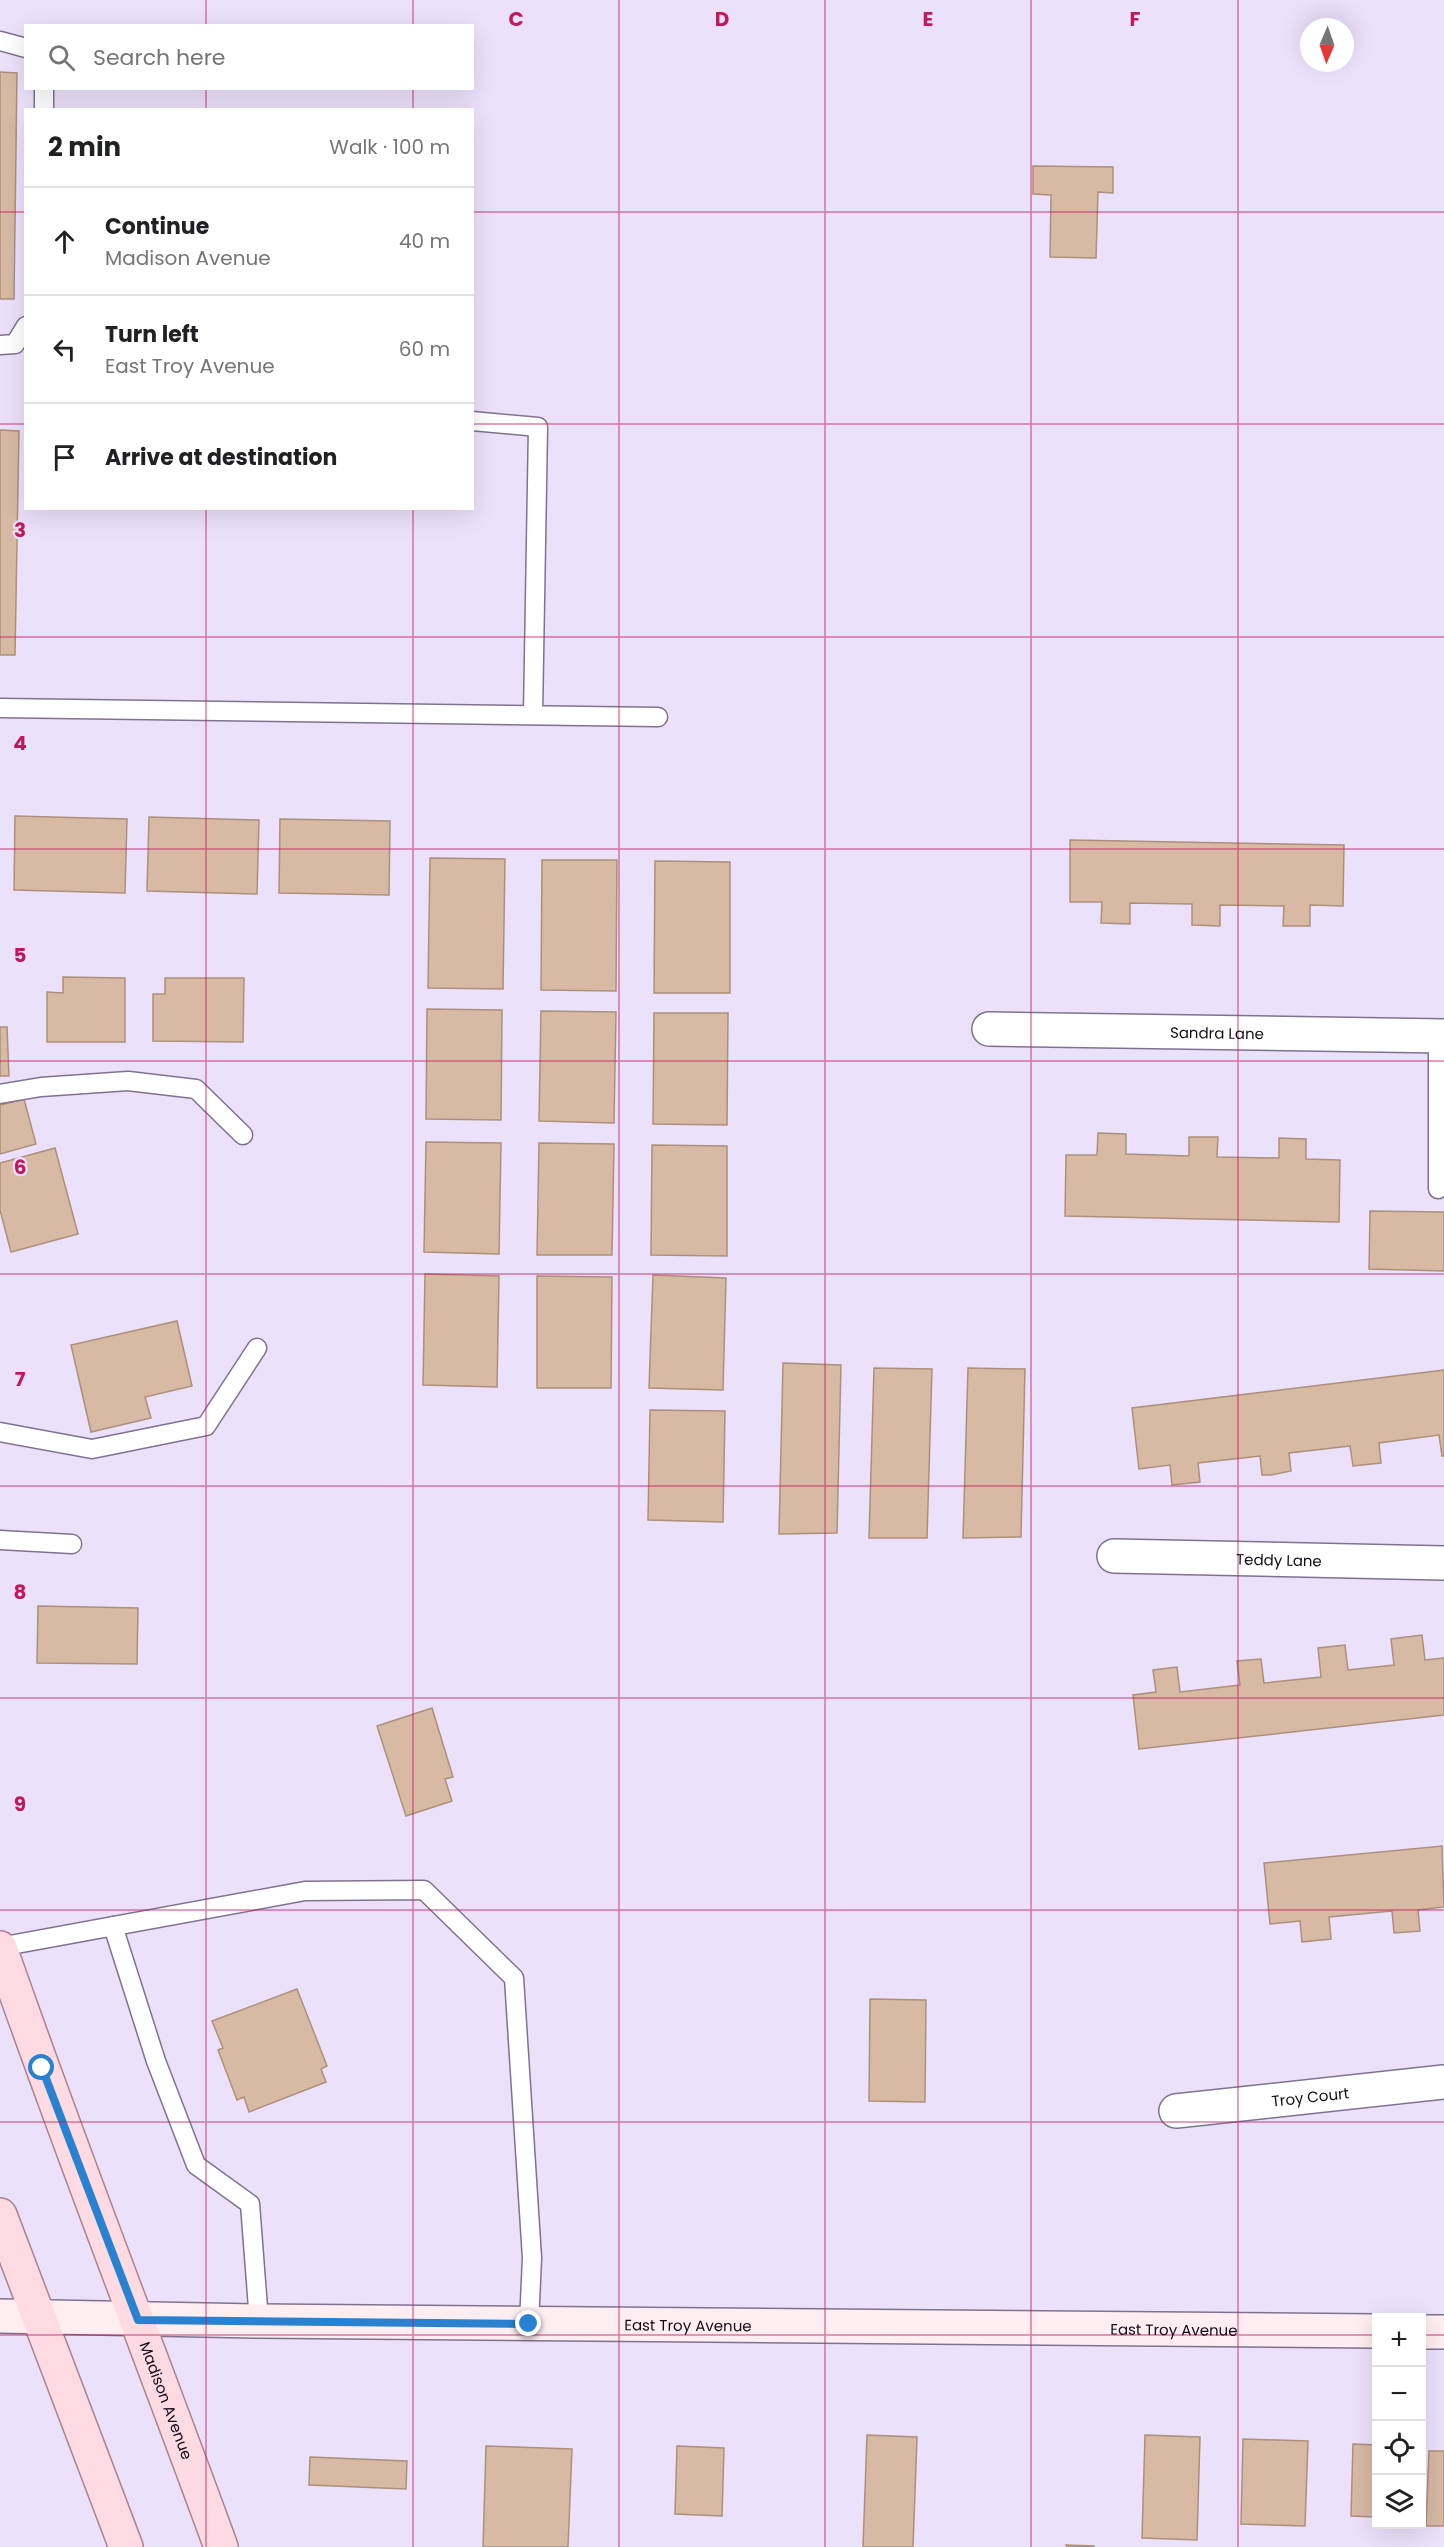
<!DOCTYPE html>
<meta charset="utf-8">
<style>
body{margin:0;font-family:Poppins,sans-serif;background:#f2f2f2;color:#202124}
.controls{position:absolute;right:18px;bottom:18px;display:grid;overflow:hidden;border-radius:0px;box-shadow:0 6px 24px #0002}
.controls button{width:54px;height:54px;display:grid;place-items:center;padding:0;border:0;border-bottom:2px solid #e0e0e0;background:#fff;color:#202124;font:30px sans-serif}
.compass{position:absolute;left:1300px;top:18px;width:54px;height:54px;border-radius:50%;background:#fff;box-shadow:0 6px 24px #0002;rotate:182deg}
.stop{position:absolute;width:18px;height:18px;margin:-14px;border:4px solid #2981cf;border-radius:50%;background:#fff}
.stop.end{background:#2981cf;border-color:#fff;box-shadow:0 2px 6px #0008}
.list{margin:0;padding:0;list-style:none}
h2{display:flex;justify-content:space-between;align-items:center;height:78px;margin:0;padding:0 24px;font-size:26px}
h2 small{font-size:20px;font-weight:400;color:#757577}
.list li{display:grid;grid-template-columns:39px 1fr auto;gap:18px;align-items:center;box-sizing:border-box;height:108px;padding:0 24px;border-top:2px solid #e0e0e0}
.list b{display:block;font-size:22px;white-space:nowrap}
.list p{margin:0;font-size:20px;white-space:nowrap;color:#757577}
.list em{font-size:20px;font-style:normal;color:#757577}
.icon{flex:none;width:33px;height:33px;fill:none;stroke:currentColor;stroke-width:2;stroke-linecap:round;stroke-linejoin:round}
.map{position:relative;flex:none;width:1444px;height:2547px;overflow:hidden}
.search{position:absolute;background:#fff;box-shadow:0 6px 24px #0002;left:24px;top:24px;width:450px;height:66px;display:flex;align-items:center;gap:15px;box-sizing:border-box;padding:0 21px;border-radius:0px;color:#757577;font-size:22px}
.panel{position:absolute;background:#fff;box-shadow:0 6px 24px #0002;left:24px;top:108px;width:450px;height:402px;border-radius:0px}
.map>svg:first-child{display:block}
.building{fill:#d7b9a4;stroke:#ad907b;stroke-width:1.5}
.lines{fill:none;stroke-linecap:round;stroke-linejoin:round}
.service-casing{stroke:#7f728f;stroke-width:21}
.minor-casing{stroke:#7f728f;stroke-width:36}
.secondary-casing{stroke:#7f728f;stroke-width:36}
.primary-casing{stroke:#aa838e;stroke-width:36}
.service{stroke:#fff;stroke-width:18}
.minor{stroke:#fff;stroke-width:33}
.secondary{stroke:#feedf1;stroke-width:33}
.primary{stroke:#fedbe2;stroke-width:33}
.route{stroke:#2981cf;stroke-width:8}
.grid{fill:none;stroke:#c2185b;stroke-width:1.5;stroke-opacity:0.55}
.labels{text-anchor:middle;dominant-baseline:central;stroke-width:4.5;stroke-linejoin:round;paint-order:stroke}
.street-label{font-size:15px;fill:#100b16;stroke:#ece1fb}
.grid-label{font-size:20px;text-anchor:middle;font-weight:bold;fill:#c2185b;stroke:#ece1fb;stroke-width:4.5;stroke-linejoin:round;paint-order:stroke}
</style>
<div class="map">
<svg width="1444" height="2547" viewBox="0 0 1444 2547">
<rect width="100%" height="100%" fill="#ece1fb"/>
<g class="building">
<polygon points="0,72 17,73 14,299 0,299"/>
<polygon points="1033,166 1113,167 1113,193 1098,192 1096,258 1050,257 1051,195 1033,194"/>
<polygon points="0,430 19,431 15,655 0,655"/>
<polygon points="15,816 127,819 125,893 14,890"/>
<polygon points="149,817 259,820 257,894 147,891"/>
<polygon points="280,819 390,821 389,895 279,893"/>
<polygon points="1070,840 1344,845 1343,906 1310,905 1310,926 1283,926 1284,906 1220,905 1220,926 1192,925 1192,904 1130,903 1130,924 1101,923 1102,902 1070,902"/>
<polygon points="430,858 505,859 503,989 428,988"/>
<polygon points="542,860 617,860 616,991 541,990"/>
<polygon points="655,861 730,862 730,993 654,993"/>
<polygon points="63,977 125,978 125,1042 47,1042 47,992 63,993"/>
<polygon points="165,978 244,978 243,1042 153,1041 153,994 165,994"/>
<polygon points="427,1009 502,1010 501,1120 426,1119"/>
<polygon points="541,1011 616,1012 614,1123 539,1121"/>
<polygon points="654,1013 728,1013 727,1125 653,1124"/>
<polygon points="0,1027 7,1027 9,1076 0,1076"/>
<polygon points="24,1099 36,1144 0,1154 0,1105"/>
<polygon points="1098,1133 1126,1134 1126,1154 1189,1156 1189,1137 1218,1137 1217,1157 1279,1158 1279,1138 1306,1139 1306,1159 1340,1160 1339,1222 1065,1216 1066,1155 1097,1155"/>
<polygon points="426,1142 501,1143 499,1254 424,1252"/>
<polygon points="539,1143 614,1144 612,1255 537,1255"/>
<polygon points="652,1145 727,1146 727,1256 651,1255"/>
<polygon points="55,1148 78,1234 11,1252 0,1210 0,1163"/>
<polygon points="1370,1211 1444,1212 1444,1271 1369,1269"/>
<polygon points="425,1274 499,1276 497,1387 423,1385"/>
<polygon points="653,1275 726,1278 723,1390 649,1388"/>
<polygon points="537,1276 612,1277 611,1388 537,1388"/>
<polygon points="177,1321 192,1386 145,1397 151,1418 91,1432 71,1345"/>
<polygon points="783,1363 841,1365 837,1533 779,1534"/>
<polygon points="874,1368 932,1369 927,1538 869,1538"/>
<polygon points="968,1368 1025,1369 1021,1537 963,1538"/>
<polygon points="1444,1370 1444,1456 1442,1456 1439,1435 1379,1443 1381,1463 1353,1466 1350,1446 1289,1453 1291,1471 1271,1475 1262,1475 1260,1456 1198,1463 1200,1482 1172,1485 1170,1465 1139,1469 1132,1408"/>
<polygon points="650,1410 725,1411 723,1522 648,1520"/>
<polygon points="38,1606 138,1608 137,1664 37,1663"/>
<polygon points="1422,1635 1425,1660 1444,1658 1444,1715 1139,1749 1133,1695 1156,1692 1153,1670 1177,1667 1180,1692 1240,1685 1237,1661 1261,1659 1264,1683 1321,1677 1318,1648 1345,1645 1348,1670 1394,1665 1391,1639"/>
<polygon points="432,1708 453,1777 445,1779 452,1801 406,1816 377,1726"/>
<polygon points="1442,1846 1444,1907 1418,1910 1420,1931 1394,1933 1392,1911 1329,1917 1331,1939 1302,1942 1300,1921 1270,1924 1264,1863"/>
<polygon points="297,1989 327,2066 321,2069 326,2082 249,2112 244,2097 237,2100 218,2050 223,2048 212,2021"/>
<polygon points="870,1999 926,2000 925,2102 869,2101"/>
<polygon points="867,2435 917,2437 913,2547 863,2547"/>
<polygon points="1145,2435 1200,2437 1197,2540 1142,2538"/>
<polygon points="1243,2439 1308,2441 1305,2526 1241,2524"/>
<polygon points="1353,2444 1376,2445 1376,2517 1351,2516"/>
<polygon points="486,2446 572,2449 568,2547 483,2547"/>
<polygon points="677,2446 724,2448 722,2516 675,2514"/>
<polygon points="1429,2451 1444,2451 1444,2526 1426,2526"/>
<polygon points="310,2457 407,2461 406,2489 309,2485"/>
<polygon points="1066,2545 1094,2546 1094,2547 1067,2547"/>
</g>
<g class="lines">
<defs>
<g id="service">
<polyline points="0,41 26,48"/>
<polyline points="44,110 44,88"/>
<polyline points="0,345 15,344 26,326"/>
<polyline points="472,421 538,427 533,715"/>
<polyline points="0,708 658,717"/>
<polyline points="0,1094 41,1087 128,1081 196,1089 243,1135"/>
<polyline points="1438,1189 1438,1036"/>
<polyline points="0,1432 92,1449 206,1426 257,1348"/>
<polyline points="0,1540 72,1544"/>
<polyline points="113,1926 156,2061 196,2165 250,2204 259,2321"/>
<polyline points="0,1947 305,1891 424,1890 514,1978 532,2258 529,2324"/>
</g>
<g id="minor">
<path id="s1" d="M 989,1029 L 1444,1036"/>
<path id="s2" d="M 1114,1556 L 1444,1563"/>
<path id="s3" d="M 1176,2111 L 1444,2082"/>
</g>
<g id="secondary">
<path id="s4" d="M 0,2316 L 259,2321 L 1376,2331"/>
<polyline points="1422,2332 1444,2332"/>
</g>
<g id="primary">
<path id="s5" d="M 0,1948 C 70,2149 148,2347 221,2547"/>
<polyline points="0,2215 126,2547"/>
</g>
</defs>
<use href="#service" class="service-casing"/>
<use href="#minor" class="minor-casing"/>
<use href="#secondary" class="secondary-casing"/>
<use href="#primary" class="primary-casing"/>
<use href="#service" class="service"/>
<use href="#minor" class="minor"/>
<use href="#secondary" class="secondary"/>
<use href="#primary" class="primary"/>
</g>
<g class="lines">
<polyline class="route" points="42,2068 138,2320 529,2324"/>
</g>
<path class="grid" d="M 206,0 L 206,26M 413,0 L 413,26M 619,0 L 619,2547M 825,0 L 825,2547M 1031,0 L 1031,2547M 1238,0 L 1238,2547M 206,88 L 206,110M 413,88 L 413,110M 0,212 L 26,212M 472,212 L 1444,212M 0,424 L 26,424M 472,424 L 1444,424M 206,508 L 206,2547M 413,508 L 413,2547M 0,637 L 1444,637M 0,849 L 1444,849M 0,1061 L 1444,1061M 0,1274 L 1444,1274M 0,1486 L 1444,1486M 0,1698 L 1444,1698M 0,1910 L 1444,1910M 0,2122 L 1444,2122M 0,2335 L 1376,2335M 1422,2335 L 1444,2335"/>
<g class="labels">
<g class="street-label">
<text stroke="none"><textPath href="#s1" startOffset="228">Sandra Lane</textPath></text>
<text stroke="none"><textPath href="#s2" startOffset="165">Teddy Lane</textPath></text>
<text stroke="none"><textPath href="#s3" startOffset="135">Troy Court</textPath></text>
<text stroke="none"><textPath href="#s4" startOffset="688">East Troy Avenue</textPath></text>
<text stroke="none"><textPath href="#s4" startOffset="1174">East Troy Avenue</textPath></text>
<text stroke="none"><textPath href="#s5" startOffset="482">Madison Avenue</textPath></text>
</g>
</g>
<g class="grid-label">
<text x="516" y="26">C</text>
<text x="722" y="26">D</text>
<text x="928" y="26">E</text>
<text x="1135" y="26">F</text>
<text x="20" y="537">3</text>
<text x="20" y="750">4</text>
<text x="20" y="962">5</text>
<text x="20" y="1174">6</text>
<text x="20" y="1386">7</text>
<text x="20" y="1599">8</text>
<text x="20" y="1811">9</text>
</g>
</svg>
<div class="controls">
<button>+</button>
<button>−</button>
<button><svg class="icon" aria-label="locate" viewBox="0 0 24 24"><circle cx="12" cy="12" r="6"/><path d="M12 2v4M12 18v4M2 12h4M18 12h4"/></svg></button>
<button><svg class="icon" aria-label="layers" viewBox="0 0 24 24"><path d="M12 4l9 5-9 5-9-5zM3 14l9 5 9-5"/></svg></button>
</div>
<svg class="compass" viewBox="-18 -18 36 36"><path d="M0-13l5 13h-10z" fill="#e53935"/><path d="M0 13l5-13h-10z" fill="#757577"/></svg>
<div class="stop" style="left:42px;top:2068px"></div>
<div class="stop end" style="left:529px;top:2324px"></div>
<div class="search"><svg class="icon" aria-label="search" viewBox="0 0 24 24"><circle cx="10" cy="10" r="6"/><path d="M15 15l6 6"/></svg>Search here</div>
<section class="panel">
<h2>2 min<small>Walk · 100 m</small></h2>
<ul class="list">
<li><svg class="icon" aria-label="ahead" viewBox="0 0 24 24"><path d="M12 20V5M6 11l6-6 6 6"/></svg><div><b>Continue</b><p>Madison Avenue</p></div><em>40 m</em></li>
<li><svg class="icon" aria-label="left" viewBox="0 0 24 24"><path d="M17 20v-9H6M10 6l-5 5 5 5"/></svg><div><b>Turn left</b><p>East Troy Avenue</p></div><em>60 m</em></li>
<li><svg class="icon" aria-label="arrive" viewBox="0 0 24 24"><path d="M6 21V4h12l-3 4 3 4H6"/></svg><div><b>Arrive at destination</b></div></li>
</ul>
</section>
</div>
